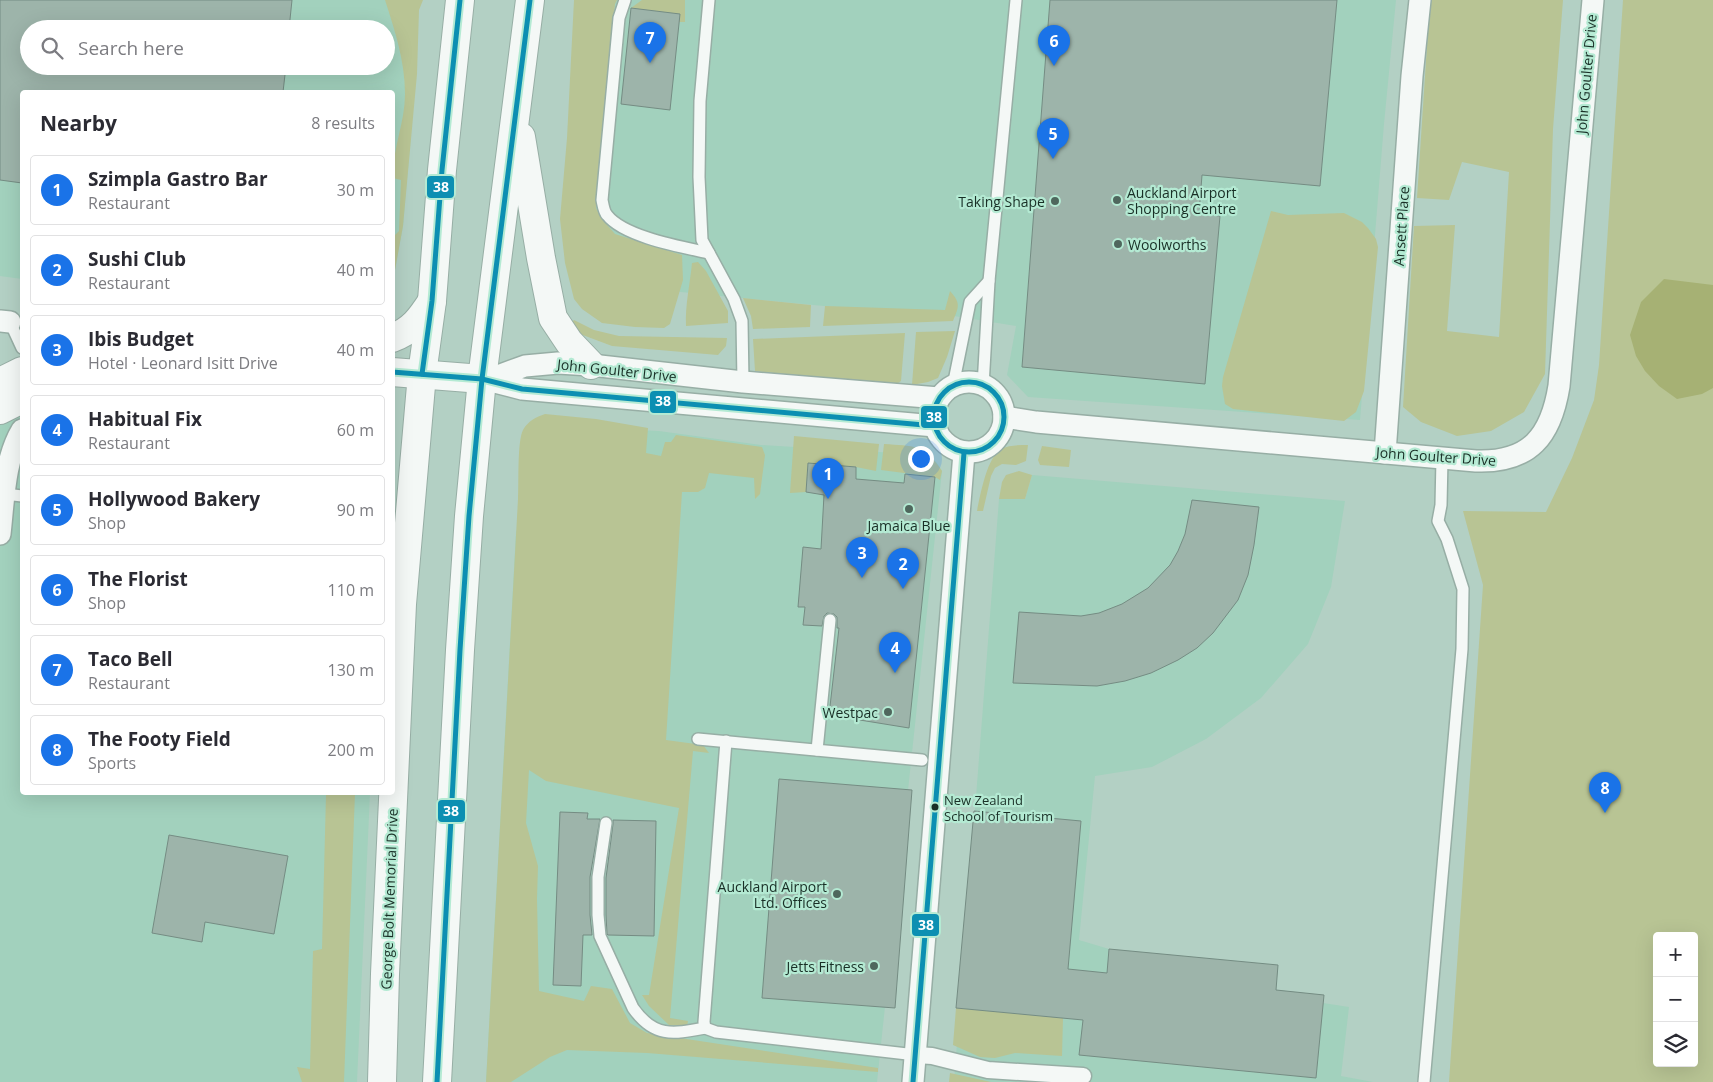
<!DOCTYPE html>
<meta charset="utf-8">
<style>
body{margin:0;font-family:"Open Sans",sans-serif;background:#f7f7f7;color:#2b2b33}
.controls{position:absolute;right:15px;bottom:15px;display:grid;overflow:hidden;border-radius:5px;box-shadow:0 5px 20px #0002}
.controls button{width:45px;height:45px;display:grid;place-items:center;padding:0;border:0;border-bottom:1px solid #e1e1e2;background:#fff;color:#2b2b33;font:25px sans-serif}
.you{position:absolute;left:920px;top:458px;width:18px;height:18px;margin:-12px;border:4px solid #fff;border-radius:50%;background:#1a73e8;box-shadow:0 0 0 8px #1a73e833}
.badge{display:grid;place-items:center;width:32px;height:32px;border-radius:50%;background:#1a73e8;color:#fff;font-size:16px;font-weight:700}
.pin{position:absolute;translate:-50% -41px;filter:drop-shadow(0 1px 2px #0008)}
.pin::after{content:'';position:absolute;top:26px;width:18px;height:15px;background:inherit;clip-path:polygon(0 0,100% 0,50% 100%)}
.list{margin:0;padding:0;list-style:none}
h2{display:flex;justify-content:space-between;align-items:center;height:65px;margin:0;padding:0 20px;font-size:21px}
h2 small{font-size:16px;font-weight:400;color:#7c7c81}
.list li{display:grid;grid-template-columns:32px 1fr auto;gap:15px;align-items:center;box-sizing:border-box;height:70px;margin:0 10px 10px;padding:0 10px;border:1px solid #e1e1e2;border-radius:5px}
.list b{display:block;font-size:19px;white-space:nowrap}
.list p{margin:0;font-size:16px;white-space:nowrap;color:#7c7c81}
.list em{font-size:16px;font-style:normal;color:#7c7c81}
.icon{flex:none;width:28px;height:28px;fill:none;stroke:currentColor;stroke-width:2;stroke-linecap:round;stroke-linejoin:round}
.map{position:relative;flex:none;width:1713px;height:1082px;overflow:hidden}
.search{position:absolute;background:#fff;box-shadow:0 5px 20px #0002;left:20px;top:20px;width:375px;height:55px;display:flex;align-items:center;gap:12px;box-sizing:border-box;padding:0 18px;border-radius:28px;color:#7c7c81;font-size:19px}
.panel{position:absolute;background:#fff;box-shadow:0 5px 20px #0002;left:20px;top:90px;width:375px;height:705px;border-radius:5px}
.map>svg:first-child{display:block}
.built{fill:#a2d1bd;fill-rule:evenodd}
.green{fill:#b8c494;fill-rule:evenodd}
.forest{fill:#a6b174}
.building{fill:#9db4aa;stroke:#758c83}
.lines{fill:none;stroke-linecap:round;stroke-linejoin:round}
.service-casing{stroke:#97aea5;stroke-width:14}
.pedestrian-casing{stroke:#97aea5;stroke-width:19}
.minor-casing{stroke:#97aea5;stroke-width:24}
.tertiary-casing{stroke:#97aea5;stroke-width:30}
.primary-casing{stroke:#97aea5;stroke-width:30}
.service{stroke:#f4f8f6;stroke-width:11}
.pedestrian{stroke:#f4f8f6;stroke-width:16}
.minor{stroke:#f4f8f6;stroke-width:21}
.tertiary{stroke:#f4f8f6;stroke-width:28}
.primary{stroke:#f4f8f6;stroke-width:28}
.bus-1-casing{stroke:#b4ead3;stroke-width:9}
.bus-1{stroke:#0c8fb2;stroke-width:5}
.poi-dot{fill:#4f675d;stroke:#b4ead3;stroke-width:2}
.bus-dot{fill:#192f26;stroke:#b4ead3;stroke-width:2}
.labels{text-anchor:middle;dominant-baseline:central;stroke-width:4.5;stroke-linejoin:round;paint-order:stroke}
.bus-label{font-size:13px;fill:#192f26;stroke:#b4ead3;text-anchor:start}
.street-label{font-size:14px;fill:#192f26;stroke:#b4ead3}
.poi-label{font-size:14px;fill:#192f26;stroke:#b4ead3;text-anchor:end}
.line-badge{stroke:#b4ead3;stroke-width:2}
.badge-label{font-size:14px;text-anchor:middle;font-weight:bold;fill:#fff}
</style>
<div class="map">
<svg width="1713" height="1082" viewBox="0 0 1713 1082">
<rect width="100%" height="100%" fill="#b3d0c4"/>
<g class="built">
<path d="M 0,0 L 401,0 L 411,135 L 403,226 L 393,281 L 392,92 L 22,92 L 22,279 L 0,276 ZM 29,29 L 386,29 L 386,66 L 29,66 Z"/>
<polygon points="613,0 1396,0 1384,124 1360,420 1028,397 1007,375 1016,326 954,316 834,307 671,291 624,242 591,218"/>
<polygon points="22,389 22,792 370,793 357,1082 0,1082 0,400"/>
<polygon points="617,429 659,431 761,445 929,455 937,463 942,471 877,1082 486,1082 516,532 536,487"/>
<polygon points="1032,475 1345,501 1331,587 1308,644 1261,698 1206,739 1152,767 1095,776 1079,940 1109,949 1278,965 1276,990 1323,995 1323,1003 1349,1007 1341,1076 1373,1082 954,1082 999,499 1025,499"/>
</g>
<g class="green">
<path d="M 385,0 L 423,0 L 419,10 L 417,74 L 403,226 L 393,281 L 393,237 L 399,231 L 401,180 L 393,178 C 392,150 405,123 405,94 C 405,61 395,31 385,0 Z"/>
<polygon points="574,0 617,0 615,4 596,208 601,218 615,234 682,255 683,280 670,324 664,328 635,327 602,323 582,309 574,299 565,263 560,219 567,138"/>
<polygon points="642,0 685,0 685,22 679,22 680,14 631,8"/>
<polygon points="1430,0 1563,0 1553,129 1545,374 1524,412 1491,431 1457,436 1421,422 1403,407 1414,226 1455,225 1447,331 1499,337 1509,172 1462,162 1449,200 1417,198"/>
<path d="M 1623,0 L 1713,0 L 1713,1082 L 1449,1082 L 1483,585 L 1463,511 L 1546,512 L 1572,458 L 1594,400 L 1599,365 ZM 1657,936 L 1694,936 L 1694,1063 L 1657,1063 Z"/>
<polygon points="1271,211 1288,215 1344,213 1362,222 1368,228 1376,239 1378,247 1364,391 1356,412 1344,421 1233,409 1225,404 1222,386 1223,377"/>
<path d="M 698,262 L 706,271 L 728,311 L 728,323 L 686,326 C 685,305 690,284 692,263 Z"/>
<path d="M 950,291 C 961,303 959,307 953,321 L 823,326 L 825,306 L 945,310 Z"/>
<polygon points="743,298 811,305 810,327 753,329 751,316"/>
<polygon points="574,320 594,330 619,336 727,338 726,346 718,355 612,346 580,334 571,323"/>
<polygon points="955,331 947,357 938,378 928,382 912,385 916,332"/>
<polygon points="905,333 901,381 894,386 755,371 753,339"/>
<path d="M 545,414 L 596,419 L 648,428 L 646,453 L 661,456 L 665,442 L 671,442 L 676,435 L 762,447 L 765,455 L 760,494 L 755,499 L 754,478 L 709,473 L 705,488 L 698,492 L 682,492 L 666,740 L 703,745 L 709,753 L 693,751 L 670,1018 L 688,1021 L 687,1026 L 669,1025 L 649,1006 L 642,995 L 649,995 L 679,808 L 546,781 L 529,770 L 526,823 L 538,866 L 537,899 L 539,991 L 584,1001 L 591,986 L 612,989 L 630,1023 L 647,1033 L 878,1068 L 878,1072 L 647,1053 L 567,1050 L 550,1057 L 511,1082 L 486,1082 L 518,499 C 519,484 517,442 523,430 C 528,421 536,417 545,414 Z"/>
<polygon points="794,436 879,444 876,471 856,467 808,463 806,492 790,493"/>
<path d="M 884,444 C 913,446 925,444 942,471 L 940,480 L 935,477 L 881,470 Z"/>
<path d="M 1028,445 L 1026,461 L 1016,465 L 1002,464 L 995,468 L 991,476 L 983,511 L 977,511 C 980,496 987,457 1001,449 C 1009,445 1019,445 1028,445 Z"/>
<polygon points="1042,446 1071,450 1069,467 1040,465 1038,460"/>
<polygon points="1019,471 1032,475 1025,499 999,499 1002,482 1006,475"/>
<polygon points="311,793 355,793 344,1082 302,1082 297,1067 310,1069 313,951 322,949 326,795"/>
<polygon points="956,1008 1063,1018 1062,1056 1015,1053 995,1058 980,1057 953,1045"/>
<polygon points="950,1073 991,1082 949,1082"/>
</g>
<polygon class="forest" points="1664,279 1713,285 1713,388 1702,394 1677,399 1659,386 1645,371 1636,356 1630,335 1641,302"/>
<g class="building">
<polygon points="0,0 292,0 289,29 29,29 29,66 286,66 283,92 22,92 22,183 0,180"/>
<polygon points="1050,0 1337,0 1320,186 1202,175 1199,214 1220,216 1205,384 1022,367"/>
<polygon points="631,8 680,14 670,110 621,104"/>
<polygon points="808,463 856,467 856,479 904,483 905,474 935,477 909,728 829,715 839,628 837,628 837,617 834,614 827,613 824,616 822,626 803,625 805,607 798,607 803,547 821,549 824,495 806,492"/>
<polygon points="1192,500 1259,507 1254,545 1248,575 1238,600 1213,633 1197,648 1178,660 1151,673 1125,681 1097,686 1013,683 1019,612 1081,616 1099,613 1122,604 1148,588 1170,565 1178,551 1185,534"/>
<polygon points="779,779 912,790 895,1008 762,998"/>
<polygon points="974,811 1081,821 1068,969 1107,973 1109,949 1278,965 1276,990 1324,995 1316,1078 1079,1055 1083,1020 956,1008"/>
<polygon points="560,812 588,813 587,819 600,819 590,877 590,915 592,935 583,935 581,986 553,985"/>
<polygon points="613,820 656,821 654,936 608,935 607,934 606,915 606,878 613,824"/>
<polygon points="169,835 288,856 274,934 205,922 202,942 152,933"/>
</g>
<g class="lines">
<defs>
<g id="service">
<path d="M 625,0 L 619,18 L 602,200 C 603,205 604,212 607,215 C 624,237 682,247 709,253"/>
<polyline points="709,0 700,101 699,177 702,240 734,299 742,321 743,382"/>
<polyline points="10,322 22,348"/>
<polyline points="953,386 970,302 989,281"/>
<polyline points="983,386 989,281 1016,0"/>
<polyline points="5,494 22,496"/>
<polyline points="698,739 922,760"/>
<polyline points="726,741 704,1022 705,1028 716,1032 916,1055"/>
<polyline points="817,750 830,620"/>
<path d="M 606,823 L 598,877 L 598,915 L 600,936 L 633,1008 C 654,1038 673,1034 705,1028"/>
<polyline points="1424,1082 1462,649 1463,589 1447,539 1438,521 1441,505 1442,459"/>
</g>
<polyline id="pedestrian" points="916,1055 932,1056 988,1070 1083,1076"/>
<g id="minor">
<polyline points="0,321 10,322"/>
<polyline points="482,379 495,377 525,366 558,363 591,365 743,382 939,398"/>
<polyline points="483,379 522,389 935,426"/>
<circle cx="969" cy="417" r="35"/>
<path d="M 1004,417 L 1036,422 L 1476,461 C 1530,463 1551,436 1559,386 L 1593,0"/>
<polyline points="1385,453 1412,76 1420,0"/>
<path d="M 0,534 C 4,500 4,460 22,430"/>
<polyline points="913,1082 964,453"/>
</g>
<g id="tertiary">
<path d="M 392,338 C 412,331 421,318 432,301"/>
<polyline points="392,372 482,379"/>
<polyline points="0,382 22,371"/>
<polyline points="0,410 22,399"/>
</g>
<g id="primary">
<polyline points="521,137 541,258 553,318 569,342 591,365"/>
<polyline points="382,1082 385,974 402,604 422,374 432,301 442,170 460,0"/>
<polyline points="437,1082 460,650 469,516 482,379 530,0"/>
</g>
</defs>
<use href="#service" class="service-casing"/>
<use href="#pedestrian" class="pedestrian-casing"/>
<use href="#minor" class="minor-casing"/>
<use href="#tertiary" class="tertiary-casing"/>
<use href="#primary" class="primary-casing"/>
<use href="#service" class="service"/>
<use href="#pedestrian" class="pedestrian"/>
<use href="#minor" class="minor"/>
<use href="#tertiary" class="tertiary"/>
<use href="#primary" class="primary"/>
<defs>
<g id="bus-1">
<polyline points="392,372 482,379 522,389 935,426"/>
<polyline points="422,374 432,301 442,170 460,0"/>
<circle cx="969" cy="417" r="35"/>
<polyline points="437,1082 460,650 469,516 482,379 530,0"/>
<polyline points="913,1082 964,453"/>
</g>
</defs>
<use href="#bus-1" class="bus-1-casing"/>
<use href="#bus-1" class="bus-1"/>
</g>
<g class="poi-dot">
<circle cx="1117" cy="200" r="5"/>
<circle cx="1055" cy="201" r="5"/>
<circle cx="1118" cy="244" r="5"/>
<circle cx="909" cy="509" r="5"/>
<circle cx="888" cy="712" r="5"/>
<circle cx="837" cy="894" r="5"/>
<circle cx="874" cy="966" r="5"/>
</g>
<circle class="bus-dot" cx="935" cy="807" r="4.5"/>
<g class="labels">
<g class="bus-label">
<text x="944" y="800">New Zealand<tspan x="944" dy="16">School of Tourism</tspan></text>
</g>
<g class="street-label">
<text transform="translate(1586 74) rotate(-85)">John Goulter Drive</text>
<text transform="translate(1401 226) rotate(-86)">Ansett Place</text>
<text transform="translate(617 370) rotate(6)">John Goulter Drive</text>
<text transform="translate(1436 456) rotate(4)">John Goulter Drive</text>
<text transform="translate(389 899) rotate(-88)">George Bolt Memorial Drive</text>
</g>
<g class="poi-label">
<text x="1127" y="192" text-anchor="start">Auckland Airport<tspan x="1127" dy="16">Shopping Centre</tspan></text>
<text x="1045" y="201">Taking Shape</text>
<text x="1128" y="244" text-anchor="start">Woolworths</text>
<text x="909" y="525" text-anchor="middle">Jamaica Blue</text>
<text x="878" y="712">Westpac</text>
<text x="827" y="886">Auckland Airport<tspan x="827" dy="16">Ltd. Offices</tspan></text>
<text x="864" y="966">Jetts Fitness</text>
</g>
</g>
<g class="line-badge">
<rect x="426" y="175" width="29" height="24" rx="5" fill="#0c8fb2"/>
<rect x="649" y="390" width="28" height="24" rx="5" fill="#0c8fb2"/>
<rect x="920" y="405" width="28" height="24" rx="5" fill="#0c8fb2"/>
<rect x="437" y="799" width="29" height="24" rx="5" fill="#0c8fb2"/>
<rect x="911" y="913" width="29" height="24" rx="5" fill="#0c8fb2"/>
</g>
<g class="badge-label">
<text x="441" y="192">38</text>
<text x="663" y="406">38</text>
<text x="934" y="422">38</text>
<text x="451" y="816">38</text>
<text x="926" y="930">38</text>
</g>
</svg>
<div class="controls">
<button>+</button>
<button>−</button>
<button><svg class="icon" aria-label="layers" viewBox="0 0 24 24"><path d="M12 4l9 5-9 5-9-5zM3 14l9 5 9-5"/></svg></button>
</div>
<div class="you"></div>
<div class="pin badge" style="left:828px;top:499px">1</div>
<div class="pin badge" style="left:903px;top:589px">2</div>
<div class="pin badge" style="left:862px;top:578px">3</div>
<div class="pin badge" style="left:895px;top:673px">4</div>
<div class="pin badge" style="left:1053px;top:159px">5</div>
<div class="pin badge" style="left:1054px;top:66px">6</div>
<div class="pin badge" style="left:650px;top:63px">7</div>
<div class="pin badge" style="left:1605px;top:813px">8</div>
<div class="search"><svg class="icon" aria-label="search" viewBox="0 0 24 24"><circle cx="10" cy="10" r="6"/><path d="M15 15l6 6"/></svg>Search here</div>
<section class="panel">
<h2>Nearby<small>8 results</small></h2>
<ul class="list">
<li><span class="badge">1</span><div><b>Szimpla Gastro Bar</b><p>Restaurant</p></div><em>30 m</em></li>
<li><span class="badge">2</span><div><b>Sushi Club</b><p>Restaurant</p></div><em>40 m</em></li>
<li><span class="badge">3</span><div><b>Ibis Budget</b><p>Hotel · Leonard Isitt Drive</p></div><em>40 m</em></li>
<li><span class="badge">4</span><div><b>Habitual Fix</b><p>Restaurant</p></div><em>60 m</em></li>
<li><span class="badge">5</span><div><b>Hollywood Bakery</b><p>Shop</p></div><em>90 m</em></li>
<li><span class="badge">6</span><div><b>The Florist</b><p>Shop</p></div><em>110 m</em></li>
<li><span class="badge">7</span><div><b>Taco Bell</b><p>Restaurant</p></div><em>130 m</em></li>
<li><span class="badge">8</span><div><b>The Footy Field</b><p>Sports</p></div><em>200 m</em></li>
</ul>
</section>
</div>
